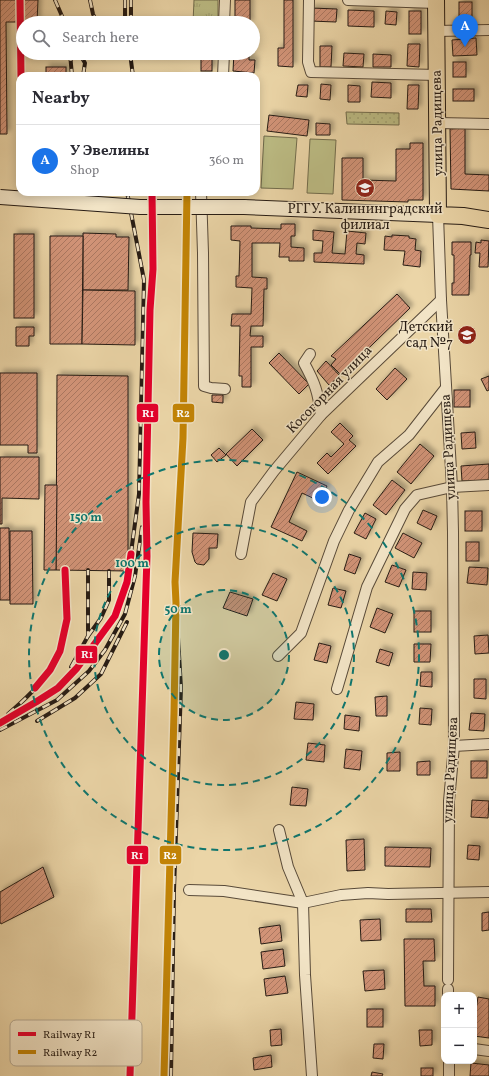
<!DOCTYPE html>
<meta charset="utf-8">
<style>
body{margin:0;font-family:Vollkorn,serif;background:#f2f2f3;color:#2b2b33}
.controls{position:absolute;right:12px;bottom:12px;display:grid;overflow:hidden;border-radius:8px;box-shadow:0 2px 10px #0003}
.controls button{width:36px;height:36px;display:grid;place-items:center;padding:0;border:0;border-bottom:1px solid #e1e1e2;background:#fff;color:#2b2b33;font:20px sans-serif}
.you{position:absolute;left:322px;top:497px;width:14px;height:14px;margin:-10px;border:3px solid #fff;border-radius:50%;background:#1a73e8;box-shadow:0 0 0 6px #1a73e833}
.badge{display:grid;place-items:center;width:26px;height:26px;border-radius:50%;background:#1a73e8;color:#fff;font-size:13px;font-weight:700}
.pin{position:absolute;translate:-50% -33px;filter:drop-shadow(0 1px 2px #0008)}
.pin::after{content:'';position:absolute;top:21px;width:14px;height:12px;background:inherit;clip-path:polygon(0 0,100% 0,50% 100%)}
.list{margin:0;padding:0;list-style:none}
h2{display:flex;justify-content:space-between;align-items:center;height:52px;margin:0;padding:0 16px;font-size:17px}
h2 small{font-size:13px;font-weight:400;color:#7c7c81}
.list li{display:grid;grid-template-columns:26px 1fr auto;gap:12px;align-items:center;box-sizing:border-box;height:72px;padding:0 16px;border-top:1px solid #e1e1e2}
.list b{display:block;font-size:15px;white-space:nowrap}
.list p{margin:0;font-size:13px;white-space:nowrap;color:#7c7c81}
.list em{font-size:13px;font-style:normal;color:#7c7c81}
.icon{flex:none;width:22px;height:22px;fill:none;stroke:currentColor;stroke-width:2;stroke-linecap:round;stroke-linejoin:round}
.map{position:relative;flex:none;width:489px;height:1076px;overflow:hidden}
.search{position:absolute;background:#fff;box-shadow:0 2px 10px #0003;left:16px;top:16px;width:244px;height:44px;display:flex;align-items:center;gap:10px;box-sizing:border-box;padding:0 14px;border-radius:22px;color:#7c7c81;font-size:15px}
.panel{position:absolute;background:#fff;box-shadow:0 2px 10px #0003;left:16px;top:72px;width:244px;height:124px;border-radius:12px}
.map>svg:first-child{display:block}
.grass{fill:url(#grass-tufts);stroke:#726c4c}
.park{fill:url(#park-dots);stroke:#726c4c}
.pitch{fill:#bcbc84;stroke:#726c4c}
.building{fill:url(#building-hatch);stroke:#271c14;filter:url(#shadow)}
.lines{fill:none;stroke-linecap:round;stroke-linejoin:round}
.street-casing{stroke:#584a39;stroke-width:12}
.secondary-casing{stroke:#271c14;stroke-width:16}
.primary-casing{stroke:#271c14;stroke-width:18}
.street{stroke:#f2e4c6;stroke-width:10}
.secondary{stroke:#f2e4c6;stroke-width:14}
.primary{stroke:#ebd5a7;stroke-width:16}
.rail-casing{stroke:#271c14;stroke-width:4}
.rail{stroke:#f2e4c6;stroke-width:2.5;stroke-dasharray:8;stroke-linecap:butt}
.secondary-bridge-casing{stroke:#271c14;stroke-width:16;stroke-linecap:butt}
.secondary-bridge{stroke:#f2e4c6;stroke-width:14}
.rail-1-casing{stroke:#f2e4c6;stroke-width:10}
.rail-2-casing{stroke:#f2e4c6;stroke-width:10}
.rail-1{stroke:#e4002b;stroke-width:7}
.rail-2{stroke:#c38405;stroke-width:7}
.ring{fill:none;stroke:#0f766e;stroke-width:2;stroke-dasharray:7 5}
.labels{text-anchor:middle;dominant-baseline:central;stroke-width:3;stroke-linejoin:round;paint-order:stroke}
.street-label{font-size:14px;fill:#271c14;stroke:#f2e4c6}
.poi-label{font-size:14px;fill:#271c14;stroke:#f2e4c6}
.key{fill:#f2e4c6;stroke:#b5a891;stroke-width:1}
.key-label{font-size:11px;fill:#271c14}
.centre{fill:#0f766e;stroke:#f2e4c6;stroke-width:2}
.ring-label{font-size:12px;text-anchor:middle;font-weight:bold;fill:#0f766e;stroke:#f2e4c6;stroke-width:3;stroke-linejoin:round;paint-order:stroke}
.line-badge{stroke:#f2e4c6;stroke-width:1.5}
.badge-label{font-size:11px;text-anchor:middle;font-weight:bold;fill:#fff}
</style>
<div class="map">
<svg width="489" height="1076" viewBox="0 0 489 1076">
<defs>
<pattern id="grass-tufts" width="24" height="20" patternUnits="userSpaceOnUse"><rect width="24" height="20" fill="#bcbc84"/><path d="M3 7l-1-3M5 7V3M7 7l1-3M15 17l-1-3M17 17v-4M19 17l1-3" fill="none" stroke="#a2a171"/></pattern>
<pattern id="park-dots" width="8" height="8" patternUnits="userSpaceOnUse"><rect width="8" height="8" fill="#bcbc84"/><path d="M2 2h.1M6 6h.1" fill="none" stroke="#a2a171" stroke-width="1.8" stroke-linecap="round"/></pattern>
<pattern id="building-hatch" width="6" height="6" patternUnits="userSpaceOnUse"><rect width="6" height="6" fill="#d19377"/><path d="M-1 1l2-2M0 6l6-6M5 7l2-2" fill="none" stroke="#aa7760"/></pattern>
<filter id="shadow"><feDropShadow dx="3.5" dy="-3.5" stdDeviation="2" flood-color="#0004"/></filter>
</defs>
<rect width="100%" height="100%" fill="#ebd5a7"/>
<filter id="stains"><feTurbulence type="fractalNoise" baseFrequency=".005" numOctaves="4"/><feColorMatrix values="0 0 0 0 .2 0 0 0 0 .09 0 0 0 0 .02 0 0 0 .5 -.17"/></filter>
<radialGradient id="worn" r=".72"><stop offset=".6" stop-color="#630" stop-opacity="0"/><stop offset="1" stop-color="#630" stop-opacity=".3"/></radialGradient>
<polygon class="grass" points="194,0 218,0 218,23 193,23"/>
<polygon class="park" points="346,112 399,113 399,125 347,124"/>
<g class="pitch">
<polygon points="264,136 297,138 293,189 261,188"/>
<polygon points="310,139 336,140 333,194 307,193"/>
</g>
<g class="building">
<polygon points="0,0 38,0 37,22 6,22 7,134 0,134"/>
<rect x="235" y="0" width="15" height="23"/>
<polygon points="284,0 293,0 293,67 278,66 278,48 284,48"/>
<rect x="459" y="2" width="13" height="22"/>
<polygon points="311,8 337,9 336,22 310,21"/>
<polygon points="348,10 374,11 374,27 348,26"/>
<polygon points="386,11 397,12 396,25 385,24"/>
<rect x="409" y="11" width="12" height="23"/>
<polygon points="476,38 477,55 453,56 452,40"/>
<polygon points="408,44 420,44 419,67 407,66"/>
<polygon points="320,46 332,46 331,67 320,67"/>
<rect x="47" y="53" width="14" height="3"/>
<rect x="201" y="53" width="11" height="18"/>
<polygon points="234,53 249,53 249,60 255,60 254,73 233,71"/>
<polygon points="344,53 364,54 363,67 343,66"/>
<polygon points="373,54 391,55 391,67 373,67"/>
<rect x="453" y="62" width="13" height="15"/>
<rect x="46" y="67" width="20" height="9"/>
<polygon points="372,82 391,83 391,98 371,97"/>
<polygon points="321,84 331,85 330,100 320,99"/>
<polygon points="298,85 308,85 307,97 296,96"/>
<polygon points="348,85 360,86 360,102 348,102"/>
<polygon points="408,85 419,85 418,109 407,109"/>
<rect x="453" y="89" width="21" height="12"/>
<polygon points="269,115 309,120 307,136 267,131"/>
<polygon points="316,123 330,124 330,135 316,135"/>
<polygon points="465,128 465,174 489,175 489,191 451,189 450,129"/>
<polygon points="410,143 423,143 423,200 408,200 408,202 342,200 342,158 363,158 363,180 396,181 396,149 410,149"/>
<polygon points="281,224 295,224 295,236 291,236 291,247 304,248 304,261 289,261 289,257 279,257 280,243 252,243 252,277 267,278 267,289 264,289 263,326 251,326 250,336 263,336 263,347 251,347 251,387 242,387 242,376 239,376 240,326 231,326 232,314 251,314 252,288 236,287 236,276 239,276 240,241 231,240 231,226 251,226 251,228 281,229"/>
<polygon points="313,230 334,232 332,253 345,254 347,231 366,233 365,244 357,243 356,254 364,255 364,264 314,262 314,253 322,253 323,241 313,240"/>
<polygon points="83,233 116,234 116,237 129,237 128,290 83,290"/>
<rect x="14" y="234" width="20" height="84"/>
<polygon points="392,235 409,236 409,238 416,239 415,250 421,251 420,267 403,265 405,251 384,250 385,236 392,237"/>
<polygon points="50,236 83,236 82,344 50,344"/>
<polygon points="481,240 489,241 488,267 479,267 480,253 475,253 476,242 481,243"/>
<polygon points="452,242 471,242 471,255 470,255 469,295 452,295 452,283 454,283 454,255 452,255"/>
<polygon points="83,290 135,291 135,345 82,344"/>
<polygon points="397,294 410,308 341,375 331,365 336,359 331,356"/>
<polygon points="16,327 34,327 34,336 29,336 29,346 16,346"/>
<polygon points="279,353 309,384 299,394 269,363"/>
<polygon points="326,361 340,376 329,385 317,371"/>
<polygon points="395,368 407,379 387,400 376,389"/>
<polygon points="0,373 37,373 37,453 28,453 28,445 0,445"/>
<polygon points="57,375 128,376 128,571 56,570"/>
<polygon points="489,376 489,390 487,391 481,379"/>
<rect x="454" y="390" width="16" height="17"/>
<polygon points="212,395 223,395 223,403 212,402"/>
<polygon points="340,423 353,436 349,440 356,446 328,474 317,463 327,453 331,457 344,444 331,432"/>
<polygon points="252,429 263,440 237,466 226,454"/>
<polygon points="475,432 476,448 462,449 461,433"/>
<polygon points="420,444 434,456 411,484 397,472"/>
<polygon points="219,448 226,455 217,462 211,455"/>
<polygon points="0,457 39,457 39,499 2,498 2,524 0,524"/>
<polygon points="489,464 489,480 462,481 461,466"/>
<polygon points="297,472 327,486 319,501 302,493 289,522 307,531 302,541 271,527"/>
<polygon points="392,480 405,490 386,515 373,505"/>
<polygon points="45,485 57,485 56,570 44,570"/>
<polygon points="423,510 437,516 431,530 417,523"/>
<rect x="465" y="511" width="17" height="20"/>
<polygon points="365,513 376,519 366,539 354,533"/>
<polygon points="0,528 9,528 10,600 0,600"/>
<polygon points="10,531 32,531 33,604 10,604"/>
<polygon points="193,533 218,534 217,548 209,548 209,559 204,565 197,564 195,562 192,552"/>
<polygon points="403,533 422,543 414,558 395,548"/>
<rect x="466" y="542" width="13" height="19"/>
<polygon points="349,554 361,558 355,574 344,570"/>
<polygon points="392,565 406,570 399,587 385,582"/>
<polygon points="469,567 488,568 487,585 467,583"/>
<polygon points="413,572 427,573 426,590 412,589"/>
<polygon points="273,573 287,579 277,601 262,595"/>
<polygon points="333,588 346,591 341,608 328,605"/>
<polygon points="230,592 253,599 247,616 223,608"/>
<polygon points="377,608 393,614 385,633 370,627"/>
<rect x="414" y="611" width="17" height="21"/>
<polygon points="488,635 489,653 475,654 474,636"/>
<polygon points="319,643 331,646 327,663 314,660"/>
<polygon points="414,644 431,644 430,662 414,662"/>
<polygon points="380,649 393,653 389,666 376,662"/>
<polygon points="421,672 432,672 432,687 420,686"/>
<polygon points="474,679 486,679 486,699 474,698"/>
<polygon points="387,696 387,716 376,716 375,697"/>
<polygon points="296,702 314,704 313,720 294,719"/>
<polygon points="420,708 432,709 431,725 419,724"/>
<polygon points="471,713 485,714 484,731 469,730"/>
<polygon points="345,715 360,717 359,731 344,729"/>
<polygon points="308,743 325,745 324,762 306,760"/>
<polygon points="346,749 362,751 360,770 344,768"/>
<polygon points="400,752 400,771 387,771 387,753"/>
<polygon points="430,761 430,775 417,775 417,762"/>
<rect x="471" y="761" width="16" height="17"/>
<polygon points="292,787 308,789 306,806 290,805"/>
<polygon points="472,800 489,801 488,818 471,817"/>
<polygon points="364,839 365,870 347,871 346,840"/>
<polygon points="468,845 480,846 479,860 467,859"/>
<polygon points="385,847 431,848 430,867 385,866"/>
<polygon points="43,867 54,897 1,924 0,922 0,892"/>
<polygon points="406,909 431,909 432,922 406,922"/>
<polygon points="489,912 489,930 482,931 482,913"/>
<polygon points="380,919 381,940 361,941 360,920"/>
<polygon points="280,925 282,941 261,944 259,928"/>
<polygon points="404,939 434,939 435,961 423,961 424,986 435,986 435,1006 405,1006"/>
<polygon points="283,949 285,966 263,969 261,952"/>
<polygon points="384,970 385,989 365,991 363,971"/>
<polygon points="285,976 288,993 266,996 264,979"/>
<polygon points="478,997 489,999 489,1038 474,1036 474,1023"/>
<rect x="367" y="1009" width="16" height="18"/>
<polygon points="281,1029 282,1045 271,1046 270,1030"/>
<polygon points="419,1030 432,1030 432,1045 420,1046"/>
<polygon points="374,1044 384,1044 383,1059 373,1058"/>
<polygon points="271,1055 272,1067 254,1070 253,1058"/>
<polygon points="471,1063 489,1065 489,1076 470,1076"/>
<rect x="421" y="1068" width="12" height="8"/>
<polygon points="372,1072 383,1074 382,1076 371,1076"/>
</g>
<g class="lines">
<defs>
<g id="street">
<polyline points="309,0 308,62 311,72 437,75"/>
<polyline points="348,0 436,3"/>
<polyline points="224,23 225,0"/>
<polyline points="436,31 489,30"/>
<polyline points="223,76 224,53"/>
<polyline points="438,123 489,124"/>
<polyline points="201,192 203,253 204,386 211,388 225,389"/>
<polyline points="438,215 441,300 452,487 453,532 454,746 449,801 448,980"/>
<path d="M 310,354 L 304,363 C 315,383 318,392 321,415"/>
<polyline points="241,554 251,502 274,471 321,415 441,300"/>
<polyline points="278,656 301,633 334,541 349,510 378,462 409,435 445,389"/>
<polyline points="337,689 367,587 405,509 417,495 452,487 489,485"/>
<polyline points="454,746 489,744"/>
<polyline points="279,830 288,867 303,903 305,975 312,1076"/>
<polyline points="189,890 224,891 303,903 341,895 368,893 388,894 489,892"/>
<polyline points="448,989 448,995"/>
<polyline points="474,1049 489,1051"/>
<polyline points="449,1061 449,1076"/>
</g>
<polyline id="secondary" points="244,207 438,215"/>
<polyline id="primary" points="436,0 438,215 463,216 489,220"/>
</defs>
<use href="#street" class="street-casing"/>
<use href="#secondary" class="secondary-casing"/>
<use href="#primary" class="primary-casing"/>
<use href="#street" class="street"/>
<use href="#secondary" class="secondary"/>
<use href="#primary" class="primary"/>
<defs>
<g id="rail">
<polyline points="20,0 21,76"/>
<polyline points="55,0 65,23"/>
<polyline points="90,0 93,14 97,23"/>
<polyline points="125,0 125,23"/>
<polyline points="131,23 131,0"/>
<polyline points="70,53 72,76"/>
<polyline points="79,53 85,63 83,76"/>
<polyline points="130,53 133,76"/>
<polyline points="88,636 101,618 109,600 109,571"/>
<polyline points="71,667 88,636 88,570"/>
<path d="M 8,714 C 40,687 62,663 67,620 C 69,604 66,586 65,570"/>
<polyline points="37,721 75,698 101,674 127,622"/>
<polyline points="0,723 36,702 58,688 77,668 115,616 127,582 139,494 144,280 127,192"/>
<polyline points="0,730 57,700 89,671 105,650 125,614 135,576 142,527"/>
<polyline points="130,1076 147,556 146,502 150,310 153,269 152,192"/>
<polyline points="171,1076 174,890 181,688 176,603"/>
</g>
</defs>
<use href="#rail" class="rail-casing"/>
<use href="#rail" class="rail"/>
<defs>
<polyline id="secondary-bridge" points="0,197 140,207 244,207"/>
</defs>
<use href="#secondary-bridge" class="secondary-bridge-casing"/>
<use href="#secondary-bridge" class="secondary-bridge"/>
<defs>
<g id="rail-1">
<polyline points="20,0 21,76"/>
<polyline points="35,688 50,670 60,651 67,619 65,570"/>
<polyline points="0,723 36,702 58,688 77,668 115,616 127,582 131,554"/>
<polyline points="130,1076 147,556 146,502 150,310 153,269 152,192"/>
</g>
<polyline id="rail-2" points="164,1076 174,713 176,603 175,582 183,438 187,192"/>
</defs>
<use href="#rail-1" class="rail-1-casing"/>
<use href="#rail-2" class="rail-2-casing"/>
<use href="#rail-1" class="rail-1"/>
<use href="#rail-2" class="rail-2"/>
</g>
<circle cx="224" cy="655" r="65" fill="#0f766e" fill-opacity=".12"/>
<g class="ring">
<circle cx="224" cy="655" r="65"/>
<circle cx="224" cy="655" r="130"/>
<circle cx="224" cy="655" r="195"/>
</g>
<defs>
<symbol id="university-disc" viewBox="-11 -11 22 22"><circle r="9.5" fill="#8f2418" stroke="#f2e4c6"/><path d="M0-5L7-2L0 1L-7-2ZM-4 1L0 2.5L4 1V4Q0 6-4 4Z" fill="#fff"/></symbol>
<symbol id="school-disc" viewBox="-11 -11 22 22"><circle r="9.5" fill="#8f2418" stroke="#f2e4c6"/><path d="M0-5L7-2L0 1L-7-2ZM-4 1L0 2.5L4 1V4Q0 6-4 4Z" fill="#fff"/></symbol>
</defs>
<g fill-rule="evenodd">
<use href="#university-disc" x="354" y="177" width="22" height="22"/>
<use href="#school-disc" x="456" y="324" width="22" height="22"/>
</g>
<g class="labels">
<g class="street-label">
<text transform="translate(438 123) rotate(-91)">улица Радищева</text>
<text transform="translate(330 390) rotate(-46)">Косогорная улица</text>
<text transform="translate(449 447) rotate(-93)">улица Радищева</text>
<text transform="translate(451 770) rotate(-87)">улица Радищева</text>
</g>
<g class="poi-label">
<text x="365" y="209">РГГУ. Калининградский<tspan x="365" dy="16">филиал</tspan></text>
<text x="453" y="327" text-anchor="end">Детский<tspan x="453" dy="16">сад №7</tspan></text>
</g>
</g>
<rect x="10" y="1020" width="132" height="46" rx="6" class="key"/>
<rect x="18" y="1032" width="18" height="4" fill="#e4002b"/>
<rect x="18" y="1050" width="18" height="4" fill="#c38405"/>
<g class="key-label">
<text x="43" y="1038">Railway R1</text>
<text x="43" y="1056">Railway R2</text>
</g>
<circle cx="224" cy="655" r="6" class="centre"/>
<g class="ring-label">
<text x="86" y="521">150 m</text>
<text x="132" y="567">100 m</text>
<text x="178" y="613">50 m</text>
</g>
<g class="line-badge">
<rect x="136" y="403" width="23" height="20" rx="4" fill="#e4002b"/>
<rect x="172" y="403" width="23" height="20" rx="4" fill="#c38405"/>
<rect x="75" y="645" width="23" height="19" rx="4" fill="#e4002b"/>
<rect x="159" y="845" width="23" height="20" rx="4" fill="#c38405"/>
<rect x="126" y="845" width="23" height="20" rx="4" fill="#e4002b"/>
</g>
<g class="badge-label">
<text x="148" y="417">R1</text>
<text x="183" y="417">R2</text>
<text x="87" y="658">R1</text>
<text x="170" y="859">R2</text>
<text x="137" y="859">R1</text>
</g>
<rect width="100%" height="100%" filter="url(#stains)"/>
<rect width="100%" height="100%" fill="url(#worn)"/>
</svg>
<div class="controls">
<button>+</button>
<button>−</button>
</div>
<div class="you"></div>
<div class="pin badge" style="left:465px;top:47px">A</div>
<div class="search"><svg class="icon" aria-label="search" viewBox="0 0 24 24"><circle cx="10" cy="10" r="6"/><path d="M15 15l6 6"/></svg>Search here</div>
<section class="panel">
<h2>Nearby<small></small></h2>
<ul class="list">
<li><span class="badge">A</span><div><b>У Эвелины</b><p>Shop</p></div><em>360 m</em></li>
</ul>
</section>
</div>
